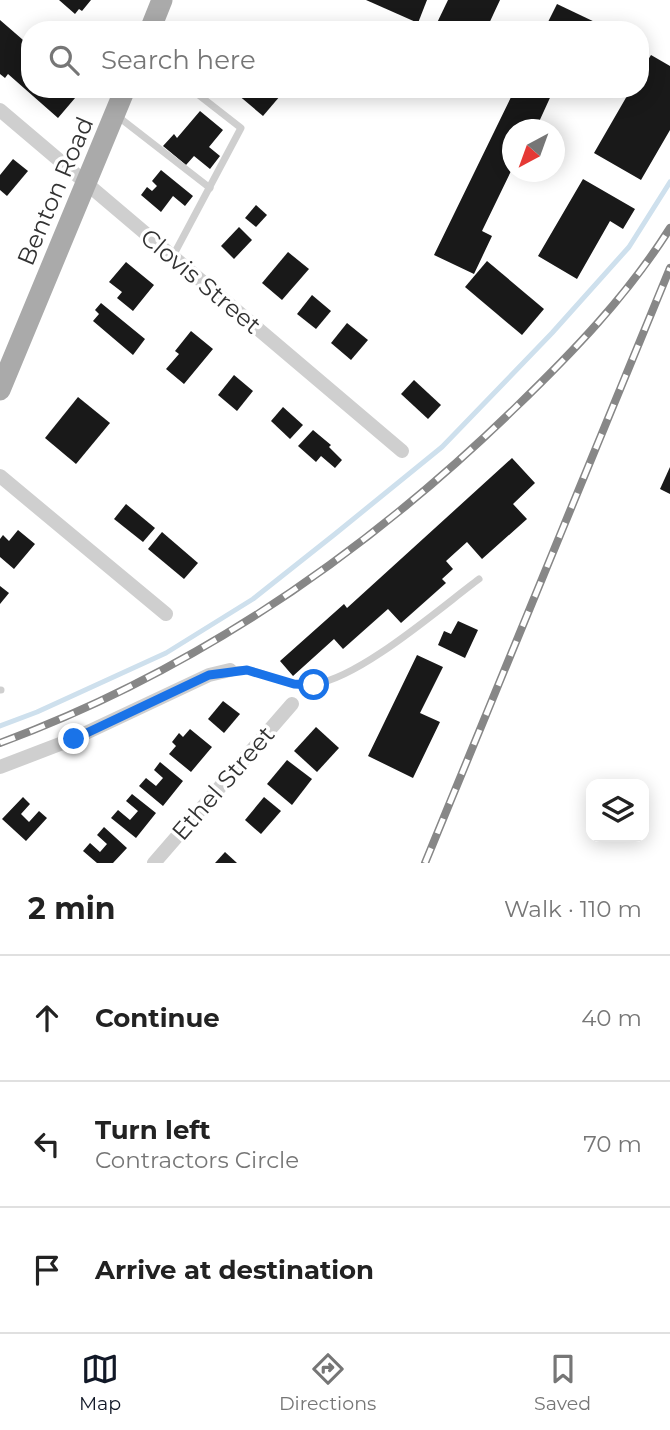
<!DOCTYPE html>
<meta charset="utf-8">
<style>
body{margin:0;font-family:Montserrat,sans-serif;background:#f6f6f6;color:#222}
.controls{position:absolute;right:21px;bottom:21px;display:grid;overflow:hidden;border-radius:14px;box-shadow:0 4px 18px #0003}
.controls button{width:63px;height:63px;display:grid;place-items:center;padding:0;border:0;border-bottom:2px solid #e0e0e0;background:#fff;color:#222;font:35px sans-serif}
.compass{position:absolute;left:502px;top:119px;width:63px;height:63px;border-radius:50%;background:#fff;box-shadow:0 4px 18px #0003;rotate:221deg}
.stop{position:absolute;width:21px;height:21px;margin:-16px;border:5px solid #1a73e8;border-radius:50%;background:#fff}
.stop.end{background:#1a73e8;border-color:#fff;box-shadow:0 2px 7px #0008}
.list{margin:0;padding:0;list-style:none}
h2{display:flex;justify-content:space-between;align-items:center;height:91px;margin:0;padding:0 28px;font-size:30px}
h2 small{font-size:23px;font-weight:400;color:#767676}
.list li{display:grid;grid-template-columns:46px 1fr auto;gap:21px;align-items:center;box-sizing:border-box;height:126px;padding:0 28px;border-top:2px solid #e0e0e0}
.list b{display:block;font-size:26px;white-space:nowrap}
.list p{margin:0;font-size:23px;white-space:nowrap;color:#767676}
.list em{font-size:23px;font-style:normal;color:#767676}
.icon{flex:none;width:38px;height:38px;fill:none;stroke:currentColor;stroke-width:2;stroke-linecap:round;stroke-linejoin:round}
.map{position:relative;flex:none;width:670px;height:863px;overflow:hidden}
.search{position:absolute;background:#fff;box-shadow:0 4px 18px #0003;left:21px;right:21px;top:21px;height:77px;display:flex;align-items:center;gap:18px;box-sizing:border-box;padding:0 24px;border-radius:28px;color:#767676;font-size:26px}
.sheet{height:469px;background:#fff}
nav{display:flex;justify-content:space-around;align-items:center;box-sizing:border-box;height:98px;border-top:2px solid #e0e0e0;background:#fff;font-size:19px;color:#767676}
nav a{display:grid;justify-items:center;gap:4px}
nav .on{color:#111827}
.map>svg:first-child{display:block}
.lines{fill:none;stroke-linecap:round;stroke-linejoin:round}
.stream{stroke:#cee0ed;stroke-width:5}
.building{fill:#191919}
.service{stroke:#cfcfcf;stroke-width:7}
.minor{stroke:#cfcfcf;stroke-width:14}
.primary{stroke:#aaa;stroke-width:21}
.rail-casing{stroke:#878787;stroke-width:8}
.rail{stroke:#fff;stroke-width:5;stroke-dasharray:16;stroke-linecap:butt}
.route{stroke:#1a73e8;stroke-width:9}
.labels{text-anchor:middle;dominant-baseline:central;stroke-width:7;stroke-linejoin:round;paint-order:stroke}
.street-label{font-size:24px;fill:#323232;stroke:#fff}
</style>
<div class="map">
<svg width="670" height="863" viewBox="0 0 670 863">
<rect width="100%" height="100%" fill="#fff"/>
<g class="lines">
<polyline class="stream" points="0,726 37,712 166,653 253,599 335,534 442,447 552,333 629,247 670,182"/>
</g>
<g class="building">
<polygon points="59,0 91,0 82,11 79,9 75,14"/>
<polygon points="366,0 427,0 418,23"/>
<polygon points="448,0 500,0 486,30 442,30 435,27"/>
<polygon points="557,4 599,24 596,30 544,30"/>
<polygon points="0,20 30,46 30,89 81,91 58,118 8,74 5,78 0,74"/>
<polygon points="651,55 670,66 670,130 641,180 594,153 631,89 640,89 640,73"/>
<polygon points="231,89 286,89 263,116"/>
<polygon points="515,89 554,89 538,124 535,122 531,130 512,130 512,169 482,231 492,236 474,274 434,255"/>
<polygon points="200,111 223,130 209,147 220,156 210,169 194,156 186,165 163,146 174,134 177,138"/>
<polygon points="13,159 28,171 7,196 0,190 0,175"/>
<polygon points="161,170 193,196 185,206 173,196 161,212 141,195 147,187 152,191 157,186 152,181"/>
<polygon points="583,179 635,209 623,229 610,221 577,279 538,256"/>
<polygon points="256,205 267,215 256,227 245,218"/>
<polygon points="239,227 252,240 234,259 221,246"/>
<polygon points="288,252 309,269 282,300 262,283"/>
<polygon points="487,261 544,309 522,335 465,287"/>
<polygon points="126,262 154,285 133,311 117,298 122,292 109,282"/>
<polygon points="312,295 331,311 316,329 297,314"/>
<polygon points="101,303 145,339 133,355 93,321 99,314 95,310"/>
<polygon points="347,323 368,340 351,360 331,343"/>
<polygon points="191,331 213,349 184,384 166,369 179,354 175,351"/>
<polygon points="234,375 253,391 237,411 218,395"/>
<polygon points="414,380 441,405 428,419 401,394"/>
<polygon points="78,397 110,423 76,464 45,438"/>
<polygon points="283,407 303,425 290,439 271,421"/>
<polygon points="313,430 331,445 329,447 342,460 335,468 321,456 316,462 298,446"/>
<polygon points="512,458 535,483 513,504 527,519 482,559 467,542 446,561 453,569 442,579 446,583 401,623 388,609 343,649 334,639 293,676 280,661 344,604 347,608"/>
<polygon points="670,467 670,494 660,489"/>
<polygon points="126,504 155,528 143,542 114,519"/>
<polygon points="18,530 35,544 14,569 0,557 0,539 3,535 9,541"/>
<polygon points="162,532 198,563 184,579 148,549"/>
<polygon points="0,586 9,593 0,604"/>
<polygon points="458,621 478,630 465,658 438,645 444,631 451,634"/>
<polygon points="417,655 443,667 420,713 440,722 413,778 368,756"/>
<polygon points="223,701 240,714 224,733 208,719"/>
<polygon points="316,727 339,748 317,772 294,751"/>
<polygon points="190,729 212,747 191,772 169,754 176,746 172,742 179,733 183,737"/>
<polygon points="287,760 312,779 292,805 267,784"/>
<polygon points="160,762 183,781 163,806 139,786 146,778 156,786 163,778 154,770"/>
<polygon points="132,794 156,813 136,838 111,818 118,810 130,820 138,811 126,801"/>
<polygon points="23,797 30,804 21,814 29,822 39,811 47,818 26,841 2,819"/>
<polygon points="264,797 281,811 261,834 245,820"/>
<polygon points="104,827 127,848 113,863 97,863 83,851 90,843 100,852 107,844 97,835"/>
<polygon points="225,852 237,863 215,863"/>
</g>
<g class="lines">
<g class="service">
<polyline points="116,115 210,188"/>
<polyline points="173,256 241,128 191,89"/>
<path d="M 230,670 C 235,670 242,669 247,670 C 270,673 290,689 315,684 C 361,677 440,608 479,579"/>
<polyline points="0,690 1,690"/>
</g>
<g class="minor">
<polyline points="0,110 402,451"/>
<polyline points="0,476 166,614"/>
<polyline points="0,767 73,739 209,675 230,670"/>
<polyline points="154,863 292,704"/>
</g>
<g class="primary">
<polyline points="150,30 162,0"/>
<polyline points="0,390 125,89"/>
</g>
<defs>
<g id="rail">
<path d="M 0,743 C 195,671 367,552 515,408 C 573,352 627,296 670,228"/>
<polyline points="425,863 670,268"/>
</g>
</defs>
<use href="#rail" class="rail-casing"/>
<use href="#rail" class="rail"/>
</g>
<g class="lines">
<polyline class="route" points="74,739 209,675 247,670 294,684 314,685"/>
</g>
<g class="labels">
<g class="street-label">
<text transform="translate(55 191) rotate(-67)">Benton Road</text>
<text transform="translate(201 281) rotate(40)">Clovis Street</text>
<text transform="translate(223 783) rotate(-49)">Ethel Street</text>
</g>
</g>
</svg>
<div class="controls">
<button><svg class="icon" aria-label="layers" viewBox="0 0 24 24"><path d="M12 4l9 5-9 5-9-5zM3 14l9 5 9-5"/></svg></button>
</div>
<svg class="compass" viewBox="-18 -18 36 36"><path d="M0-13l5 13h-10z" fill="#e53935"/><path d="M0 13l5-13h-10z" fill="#767676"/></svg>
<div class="stop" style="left:314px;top:685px"></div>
<div class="stop end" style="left:74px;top:739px"></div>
<div class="search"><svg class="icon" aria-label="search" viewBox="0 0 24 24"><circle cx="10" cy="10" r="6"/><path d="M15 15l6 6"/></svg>Search here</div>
</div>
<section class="sheet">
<h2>2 min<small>Walk · 110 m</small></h2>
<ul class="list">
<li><svg class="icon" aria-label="ahead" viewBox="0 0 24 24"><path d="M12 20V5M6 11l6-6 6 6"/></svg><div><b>Continue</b></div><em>40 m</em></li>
<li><svg class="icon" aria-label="left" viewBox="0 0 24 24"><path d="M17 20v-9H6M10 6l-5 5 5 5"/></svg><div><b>Turn left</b><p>Contractors Circle</p></div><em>70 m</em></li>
<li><svg class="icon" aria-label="arrive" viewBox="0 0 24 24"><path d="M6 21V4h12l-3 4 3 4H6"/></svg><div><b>Arrive at destination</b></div></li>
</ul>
</section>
<nav>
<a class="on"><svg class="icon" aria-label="map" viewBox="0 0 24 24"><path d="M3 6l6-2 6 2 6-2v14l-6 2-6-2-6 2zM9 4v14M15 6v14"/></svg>Map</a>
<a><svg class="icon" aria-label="directions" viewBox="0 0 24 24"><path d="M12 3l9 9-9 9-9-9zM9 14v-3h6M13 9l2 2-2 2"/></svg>Directions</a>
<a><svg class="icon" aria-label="saved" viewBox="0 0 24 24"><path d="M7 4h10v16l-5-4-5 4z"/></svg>Saved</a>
</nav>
